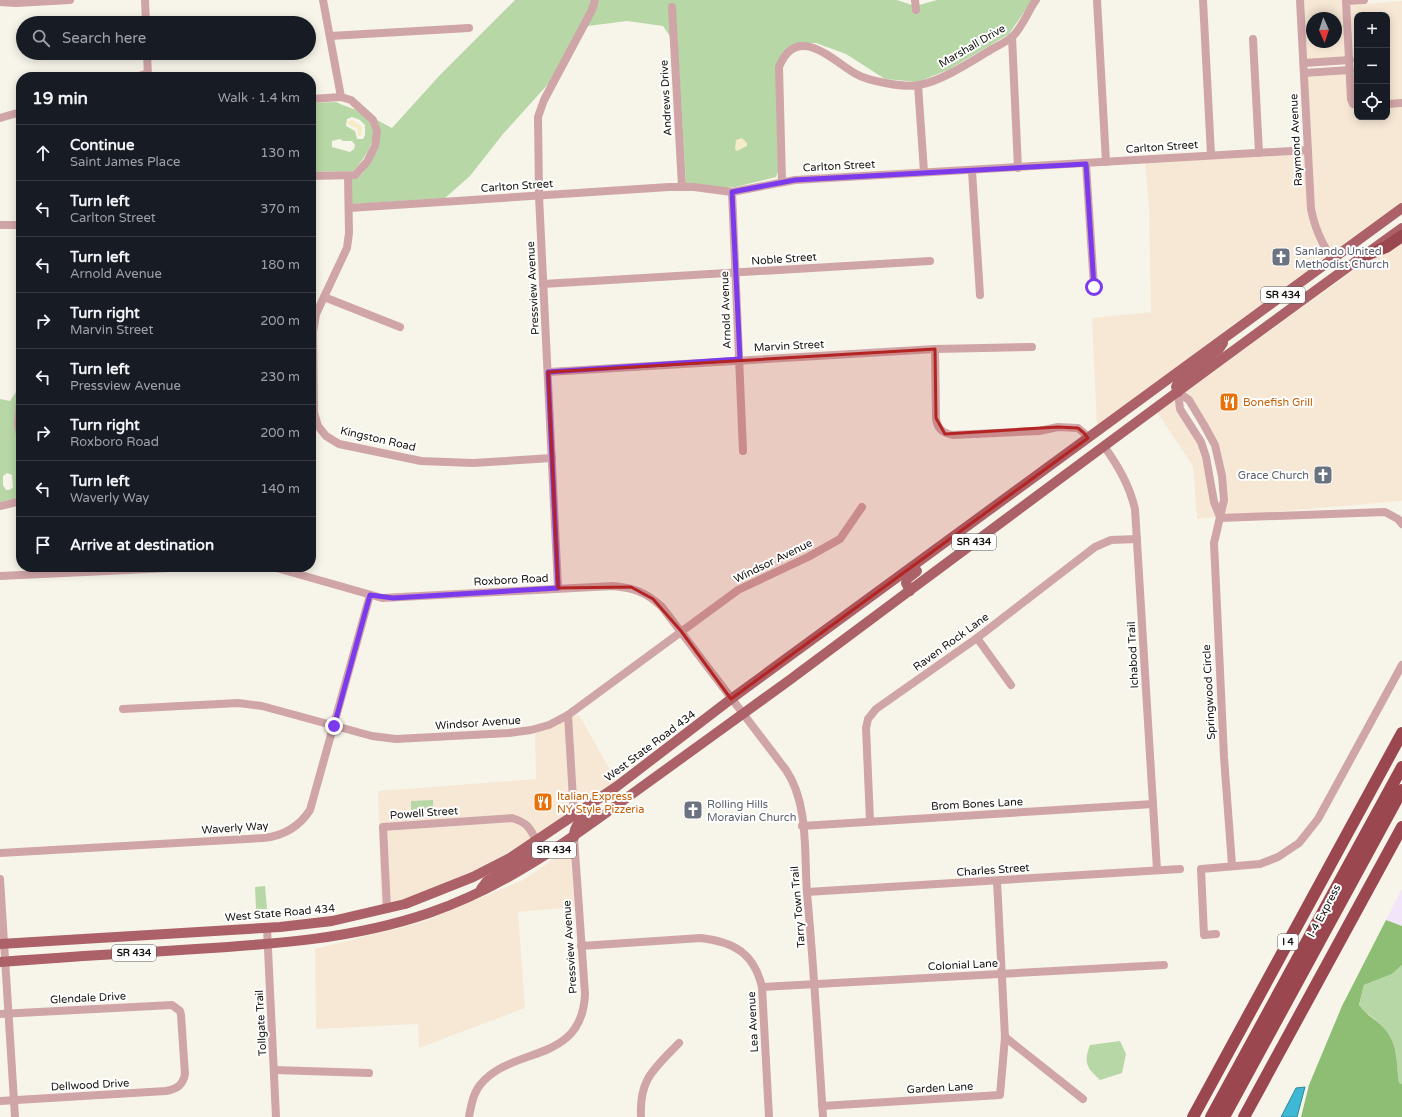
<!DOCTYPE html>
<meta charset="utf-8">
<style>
body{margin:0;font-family:"Varela Round",sans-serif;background:#242831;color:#f1f3f6}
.controls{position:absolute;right:12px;top:12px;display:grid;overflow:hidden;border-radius:8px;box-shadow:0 2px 10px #0003}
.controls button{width:36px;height:36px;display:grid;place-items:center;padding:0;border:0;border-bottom:1px solid #363941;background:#171b24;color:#f1f3f6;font:20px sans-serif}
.compass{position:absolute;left:1306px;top:12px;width:36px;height:36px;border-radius:50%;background:#171b24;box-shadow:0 2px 10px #0003;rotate:177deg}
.stop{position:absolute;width:12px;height:12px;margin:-9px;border:3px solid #7c3aed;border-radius:50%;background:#fff}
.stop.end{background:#7c3aed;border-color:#fff;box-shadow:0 1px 4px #0008}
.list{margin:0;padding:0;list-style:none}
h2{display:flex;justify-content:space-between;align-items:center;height:52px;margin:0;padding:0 16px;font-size:17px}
h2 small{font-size:13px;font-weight:400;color:#9ea1a6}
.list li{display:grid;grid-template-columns:26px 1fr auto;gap:12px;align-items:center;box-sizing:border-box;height:56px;padding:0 16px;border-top:1px solid #363941}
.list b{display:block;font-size:15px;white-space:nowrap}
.list p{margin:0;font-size:13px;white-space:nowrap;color:#9ea1a6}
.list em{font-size:13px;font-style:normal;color:#9ea1a6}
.icon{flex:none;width:22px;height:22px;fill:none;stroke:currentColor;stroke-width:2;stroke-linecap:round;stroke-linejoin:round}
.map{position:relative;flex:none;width:1402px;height:1117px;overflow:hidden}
.search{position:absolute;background:#171b24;box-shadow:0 2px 10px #0003;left:16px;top:16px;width:300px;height:44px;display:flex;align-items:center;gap:10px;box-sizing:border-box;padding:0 14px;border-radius:22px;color:#9ea1a6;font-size:15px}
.panel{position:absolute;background:#171b24;box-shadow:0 2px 10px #0003;left:16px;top:72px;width:300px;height:500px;border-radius:16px}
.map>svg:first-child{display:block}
.commercial{fill:#f7e8d5;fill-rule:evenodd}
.industrial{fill:#f2e5f9}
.green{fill:#b7d8a6;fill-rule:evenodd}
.forest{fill:#8ebe74}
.sand{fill:#f5ebc6}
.water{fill:#3db9d6;stroke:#31889b}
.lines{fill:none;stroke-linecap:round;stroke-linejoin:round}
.minor{stroke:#d0a5a7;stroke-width:8}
.major{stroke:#ab6167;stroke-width:10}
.highway{stroke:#9b4750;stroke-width:12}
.route{stroke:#7c3aed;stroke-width:5}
.marked{fill:#b42423;fill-opacity:0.2;stroke:#b42423;stroke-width:3;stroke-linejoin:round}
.labels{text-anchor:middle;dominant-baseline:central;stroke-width:4;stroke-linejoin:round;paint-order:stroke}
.shield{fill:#fff;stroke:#5b5a58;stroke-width:1}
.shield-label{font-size:10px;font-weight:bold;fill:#151410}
.street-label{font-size:11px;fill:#151410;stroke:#fff}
.worship-label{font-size:11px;fill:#5b616d;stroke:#fff;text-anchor:start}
.food-label{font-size:11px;fill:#c56008;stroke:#fff;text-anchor:start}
</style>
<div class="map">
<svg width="1402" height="1117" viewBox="0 0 1402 1117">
<rect width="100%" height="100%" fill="#f7f5e9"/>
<g class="commercial">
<path d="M 1303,0 L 1344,0 L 1346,57 L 1307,59 ZM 1312,18 L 1336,18 L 1336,42 L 1312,42 Z"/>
<polygon points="1402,1 1402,100 1387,100 1387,15 1357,15 1357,101 1355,100 1350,5"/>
<polygon points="1347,74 1357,108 1357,117 1387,117 1387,107 1402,107 1402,203 1333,255 1321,233 1314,208 1308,77"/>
<polygon points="1304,154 1308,210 1311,225 1319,246 1328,259 1227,329 1097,428 1092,318 1151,312 1149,207 1145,163"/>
<polygon points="1402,240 1402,501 1262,513 1224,514 1222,459 1184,393 1373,256"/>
<polygon points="1175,399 1198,444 1216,517 1197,519 1193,466 1157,412"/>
<polygon points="579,715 617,782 577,810 572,716"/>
<polygon points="565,720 571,814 537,836 533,826 524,818 512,814 379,824 384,906 381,906 378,791 536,779 535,733"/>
<polygon points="512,822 521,824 528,831 531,839 481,868 441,886 390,904 386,831"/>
<polygon points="571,847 575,907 518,912 525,1008 419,1048 418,1024 316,1029 315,949 423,922 523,880"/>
</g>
<polygon class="industrial" points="1402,889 1402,926 1386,920"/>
<g class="green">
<polygon points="515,0 592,0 589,9 549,83 503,134 470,176 445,198 352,204 351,179 362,174 370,163 380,130 377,120 392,128 439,76"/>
<polygon points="598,0 897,0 912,5 913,14 919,13 919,5 937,0 1032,0 1009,34 950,69 918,82 885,79 846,54 816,43 801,43 787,48 781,56 776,66 778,172 776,177 735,187 723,188 686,183 675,4 669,4 671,38 663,26 627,21 588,26 578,44"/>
<path d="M 336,102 C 344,106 353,108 360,112 C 386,126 368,156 353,171 L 311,172 L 311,103 ZM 352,117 L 360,120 L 365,125 L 365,135 L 363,139 L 357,139 L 355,131 L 346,126 L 347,119 ZM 340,139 L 343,141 L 352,141 L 355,145 L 354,149 L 350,152 L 332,147 L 332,141 Z"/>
<path d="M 18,389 L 17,437 L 21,452 L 21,497 L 0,502 L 0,399 L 10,401 ZM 7,473 L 12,475 L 13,488 L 9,490 L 6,490 L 3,485 L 3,476 Z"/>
<polygon points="433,800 433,808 411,810 411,801"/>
<polygon points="265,886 267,909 256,909 255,887"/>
<path d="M 1402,965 L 1402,1084 L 1399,1084 C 1396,1063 1399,1045 1384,1028 C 1378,1020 1366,1014 1359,1006 L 1364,985 L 1392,974 Z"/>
<path d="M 1120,1041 L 1126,1054 L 1122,1073 L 1100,1080 C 1087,1068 1083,1063 1090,1045 Z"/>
</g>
<path class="forest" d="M 1386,920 L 1402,926 L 1402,965 L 1392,974 L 1364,985 L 1359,1005 C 1366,1015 1377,1020 1384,1028 C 1399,1045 1396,1063 1399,1083 L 1402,1084 L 1402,1117 L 1301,1117 L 1309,1085 L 1342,1006 Z"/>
<g class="sand">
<polygon points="353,120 362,127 361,136 358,136 357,128 348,125 348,121"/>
<polygon points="742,138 747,143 747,146 737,151 735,149 736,140"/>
</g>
<polygon class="water" points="1305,1087 1297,1117 1281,1117 1296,1088"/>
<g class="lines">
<g class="minor">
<polyline points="145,0 146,23"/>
<polyline points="323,0 341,97"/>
<polyline points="915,0 916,10"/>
<polyline points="1097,0 1106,162"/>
<polyline points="1203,0 1211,155"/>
<path d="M 1300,0 L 1311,209 C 1316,234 1326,252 1342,272"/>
<polyline points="0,2 16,3 70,0"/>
<polyline points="672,7 682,186"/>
<polyline points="330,36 469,28"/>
<polyline points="1012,37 1018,168"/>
<polyline points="1253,39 1259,153"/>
<polyline points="147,53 148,77"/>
<polyline points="1304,63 1350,60"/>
<polyline points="1304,73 1350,70"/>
<polyline points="136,77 148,73"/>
<polyline points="918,85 924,172"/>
<polyline points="311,99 341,97 351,100 373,120 377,131 375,146 367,162 355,175 311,176"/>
<polyline points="1387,104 1402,103"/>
<polyline points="1357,105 1353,104 1351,99 1346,1 1364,0"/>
<polyline points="0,118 21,112"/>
<polyline points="1086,164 1094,287"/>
<polyline points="972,171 980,295"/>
<polyline points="348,176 349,233 347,248 316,314 313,332 314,413 318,426 326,436 339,444 421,461 473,463 552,458"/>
<path d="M 782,181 L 779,67 C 797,22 833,61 856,74 C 868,81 904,88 919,85 C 942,81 972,61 992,49 C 999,45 1008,41 1013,36 C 1023,26 1028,11 1036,0"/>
<polyline points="732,192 743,451"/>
<polyline points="349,208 669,187 694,187 732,192 795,180 1308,150"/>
<polyline points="0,225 21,225"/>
<polyline points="543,284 930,261"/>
<polyline points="324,297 400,327"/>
<path d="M 935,349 L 936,418 C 937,429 943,433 953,435 L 1039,431 L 1058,427 L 1078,428 L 1084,433 L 1088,438"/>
<polyline points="548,372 935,349 1032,347"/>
<polyline points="21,390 18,424 21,440"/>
<polyline points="1178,392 1189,400 1204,425 1215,445 1222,476 1224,500 1214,543 1224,757 1232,865"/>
<polyline points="1178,392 1180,409 1201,442 1206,457 1214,502 1220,517"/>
<path d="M 1104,446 C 1118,466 1129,484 1135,509 L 1157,870"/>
<polyline points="0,506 21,501"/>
<polyline points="1220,518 1385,512 1398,519 1402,524"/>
<path d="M 273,567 L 382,598 L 613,586 C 634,588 646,592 662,607 L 786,770 C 809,804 804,853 807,893 C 814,968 818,1042 823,1117"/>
<polyline points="0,576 191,567"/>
<polyline points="558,588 539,196 538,117 544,100 592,10 595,0"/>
<polyline points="977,638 1011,685"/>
<polyline points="123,709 238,703 262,706 372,736 396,739 509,733 531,730 549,725 568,715 738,590 808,557 840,539 862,507"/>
<polyline points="568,715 574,816"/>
<polyline points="870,821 866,728 868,719 876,709 977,638 1095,547 1111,540 1137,539"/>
<polyline points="802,826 1153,804"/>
<path d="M 0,853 L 263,838 C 284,836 299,827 310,810 L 370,595"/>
<polyline points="0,879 15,1117"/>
<polyline points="807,892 1180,869"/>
<path d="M 387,909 L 383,827 L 512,818 C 526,822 531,828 536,841"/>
<polyline points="267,928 276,1117"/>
<polyline points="1216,934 1204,935 1201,869 1260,864 1278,857 1299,843 1318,819 1402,665"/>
<path d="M 581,946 L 701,938 C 734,942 754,953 762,987 L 769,1117"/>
<polyline points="762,987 1164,965"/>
<path d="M 0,1014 L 172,1005 L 180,1011 L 181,1015 L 185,1074 C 183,1085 177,1089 166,1091 L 0,1101"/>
<polyline points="1005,1037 1083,1099"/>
<polyline points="274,1070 369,1073"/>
<polyline points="822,1106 1000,1095 1005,1037 997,881"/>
<path d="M 469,1117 C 471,1106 473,1094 480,1085 C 512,1045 582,1065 585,994 L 574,837"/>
<path d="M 641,1117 C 639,1079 654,1069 679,1043"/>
</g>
<g class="major">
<polyline points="1178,392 1176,387 1179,380 1219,349 1223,343"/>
<polyline points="910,591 906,583 907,579 917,571"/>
<path d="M 574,837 C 574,825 581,819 591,812"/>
<polyline points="481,889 487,881 529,857 533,852 536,841"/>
<polyline points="0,944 280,927 332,921 405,904 473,877 510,858 616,787 731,699 1402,208"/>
<path d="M 0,962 C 65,957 130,953 196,949 C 275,944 353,939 429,913 C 505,887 568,841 632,794 C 685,756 738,717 791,679 C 994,528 1196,376 1402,228"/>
</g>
<g class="highway">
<polyline points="1364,256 1386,247 1402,236"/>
<polyline points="1193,1117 1402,733"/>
<polyline points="1211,1117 1402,767"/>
<polyline points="1224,1117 1402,790"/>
<polyline points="1244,1117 1402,827"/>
</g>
</g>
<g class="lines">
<polyline class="route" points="334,726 370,595 393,598 558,588 548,372 740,359 732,192 795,180 1086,164 1094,287"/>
</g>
<path class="marked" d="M 935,349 L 936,418 L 945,434 L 1058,427 L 1078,428 L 1084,433 L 1088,438 L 731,699 L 681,631 L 653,599 L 631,587 L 558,588 L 548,372 Z"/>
<defs>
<symbol id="church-square" viewBox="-11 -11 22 22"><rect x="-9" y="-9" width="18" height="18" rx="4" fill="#6b7280" stroke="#fff"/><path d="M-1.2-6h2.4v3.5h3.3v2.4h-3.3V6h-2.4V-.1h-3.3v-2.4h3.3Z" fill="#fff"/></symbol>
<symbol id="restaurant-square" viewBox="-11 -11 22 22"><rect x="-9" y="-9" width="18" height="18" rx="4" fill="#e8710a" stroke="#fff"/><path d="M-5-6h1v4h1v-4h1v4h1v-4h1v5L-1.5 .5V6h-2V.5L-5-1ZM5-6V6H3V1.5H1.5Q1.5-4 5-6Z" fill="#fff"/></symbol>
</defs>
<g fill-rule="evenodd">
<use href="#church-square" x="1270" y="246" width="22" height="22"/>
<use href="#restaurant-square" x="1218" y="391" width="22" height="22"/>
<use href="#church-square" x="1312" y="464" width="22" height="22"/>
<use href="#restaurant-square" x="532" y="791" width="22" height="22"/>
<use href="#church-square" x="682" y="799" width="22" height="22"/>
</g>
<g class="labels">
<g class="shield">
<rect x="1261" y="287" width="44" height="16" rx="3"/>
<rect x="952" y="534" width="44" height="16" rx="3"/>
<rect x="532" y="842" width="44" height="16" rx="3"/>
<rect x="1278" y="934" width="20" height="16" rx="3"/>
<rect x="112" y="945" width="44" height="16" rx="3"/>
</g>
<g class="shield-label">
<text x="1283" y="295">SR 434</text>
<text x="974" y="542">SR 434</text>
<text x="554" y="850">SR 434</text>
<text x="1288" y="942">I 4</text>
<text x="134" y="953">SR 434</text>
</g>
<g class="street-label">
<text transform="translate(972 46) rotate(-30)">Marshall Drive</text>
<text transform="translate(666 98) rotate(-93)">Andrews Drive</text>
<text transform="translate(1296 140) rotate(-93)">Raymond Avenue</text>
<text transform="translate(1162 147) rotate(-4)">Carlton Street</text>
<text transform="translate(839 166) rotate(-3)">Carlton Street</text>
<text transform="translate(517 186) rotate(-4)">Carlton Street</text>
<text transform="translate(784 259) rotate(-4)">Noble Street</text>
<text transform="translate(533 288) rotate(-93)">Pressview Avenue</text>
<text transform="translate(726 310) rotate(-92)">Arnold Avenue</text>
<text transform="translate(789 346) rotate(-3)">Marvin Street</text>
<text transform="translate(378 439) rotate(13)">Kingston Road</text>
<text transform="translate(773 561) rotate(-26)">Windsor Avenue</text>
<text transform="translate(511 580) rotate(-3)">Roxboro Road</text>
<text transform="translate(951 642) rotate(-36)">Raven Rock Lane</text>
<text transform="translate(1133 655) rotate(-93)">Ichabod Trail</text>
<text transform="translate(1209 692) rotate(-93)">Springwood Circle</text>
<text transform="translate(478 723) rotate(-4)">Windsor Avenue</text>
<text transform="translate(650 746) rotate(-37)">West State Road 434</text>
<text transform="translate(977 804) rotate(-3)">Brom Bones Lane</text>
<text transform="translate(424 813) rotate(-4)">Powell Street</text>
<text transform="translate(235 828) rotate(-4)">Waverly Way</text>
<text transform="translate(993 870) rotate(-4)">Charles Street</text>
<text transform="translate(798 907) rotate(-95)">Tarry Town Trail</text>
<text transform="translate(1324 911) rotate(-62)">I-4 Express</text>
<text transform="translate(280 913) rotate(-5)">West State Road 434</text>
<text transform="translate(570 947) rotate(-94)">Pressview Avenue</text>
<text transform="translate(963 965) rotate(-3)">Colonial Lane</text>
<text transform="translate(88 998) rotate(-3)">Glendale Drive</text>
<text transform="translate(753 1022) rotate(-93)">Lea Avenue</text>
<text transform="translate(261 1023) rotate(-93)">Tollgate Trail</text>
<text transform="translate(90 1085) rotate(-3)">Dellwood Drive</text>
<text transform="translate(940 1088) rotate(-3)">Garden Lane</text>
</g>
<g class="worship-label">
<text x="1295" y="251">Sanlando United<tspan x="1295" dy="13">Methodist Church</tspan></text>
<text x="1309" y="475" text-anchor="end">Grace Church</text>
<text x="707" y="804">Rolling Hills<tspan x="707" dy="13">Moravian Church</tspan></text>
</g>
<g class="food-label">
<text x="1243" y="402">Bonefish Grill</text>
<text x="557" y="796">Italian Express<tspan x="557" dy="13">NY Style Pizzeria</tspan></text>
</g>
</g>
</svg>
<div class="controls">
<button>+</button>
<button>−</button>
<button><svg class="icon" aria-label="locate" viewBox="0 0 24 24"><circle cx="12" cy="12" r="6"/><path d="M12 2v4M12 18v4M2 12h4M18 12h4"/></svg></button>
</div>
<svg class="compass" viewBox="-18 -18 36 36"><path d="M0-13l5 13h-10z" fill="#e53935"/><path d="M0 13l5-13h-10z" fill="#9ea1a6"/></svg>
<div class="stop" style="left:1094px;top:287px"></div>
<div class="stop end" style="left:334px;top:726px"></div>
<div class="search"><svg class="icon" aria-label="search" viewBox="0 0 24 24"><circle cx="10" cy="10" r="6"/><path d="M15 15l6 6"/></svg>Search here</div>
<section class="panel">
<h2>19 min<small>Walk · 1.4 km</small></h2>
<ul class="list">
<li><svg class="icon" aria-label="ahead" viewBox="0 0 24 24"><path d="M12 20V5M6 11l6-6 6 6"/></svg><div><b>Continue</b><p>Saint James Place</p></div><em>130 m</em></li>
<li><svg class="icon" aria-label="left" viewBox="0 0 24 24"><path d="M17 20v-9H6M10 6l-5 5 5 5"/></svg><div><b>Turn left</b><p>Carlton Street</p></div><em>370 m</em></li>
<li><svg class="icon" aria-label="left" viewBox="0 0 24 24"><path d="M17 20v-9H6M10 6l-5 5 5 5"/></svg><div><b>Turn left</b><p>Arnold Avenue</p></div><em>180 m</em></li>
<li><svg class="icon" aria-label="right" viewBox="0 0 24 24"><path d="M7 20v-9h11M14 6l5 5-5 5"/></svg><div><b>Turn right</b><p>Marvin Street</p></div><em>200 m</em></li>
<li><svg class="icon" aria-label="left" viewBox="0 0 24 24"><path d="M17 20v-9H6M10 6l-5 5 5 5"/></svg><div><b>Turn left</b><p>Pressview Avenue</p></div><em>230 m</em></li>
<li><svg class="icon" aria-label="right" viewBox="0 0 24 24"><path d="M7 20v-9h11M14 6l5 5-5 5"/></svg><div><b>Turn right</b><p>Roxboro Road</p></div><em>200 m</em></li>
<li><svg class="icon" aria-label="left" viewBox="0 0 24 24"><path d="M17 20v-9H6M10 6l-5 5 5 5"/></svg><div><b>Turn left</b><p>Waverly Way</p></div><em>140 m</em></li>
<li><svg class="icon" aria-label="arrive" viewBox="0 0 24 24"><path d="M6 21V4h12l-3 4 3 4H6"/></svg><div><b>Arrive at destination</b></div></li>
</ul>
</section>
</div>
